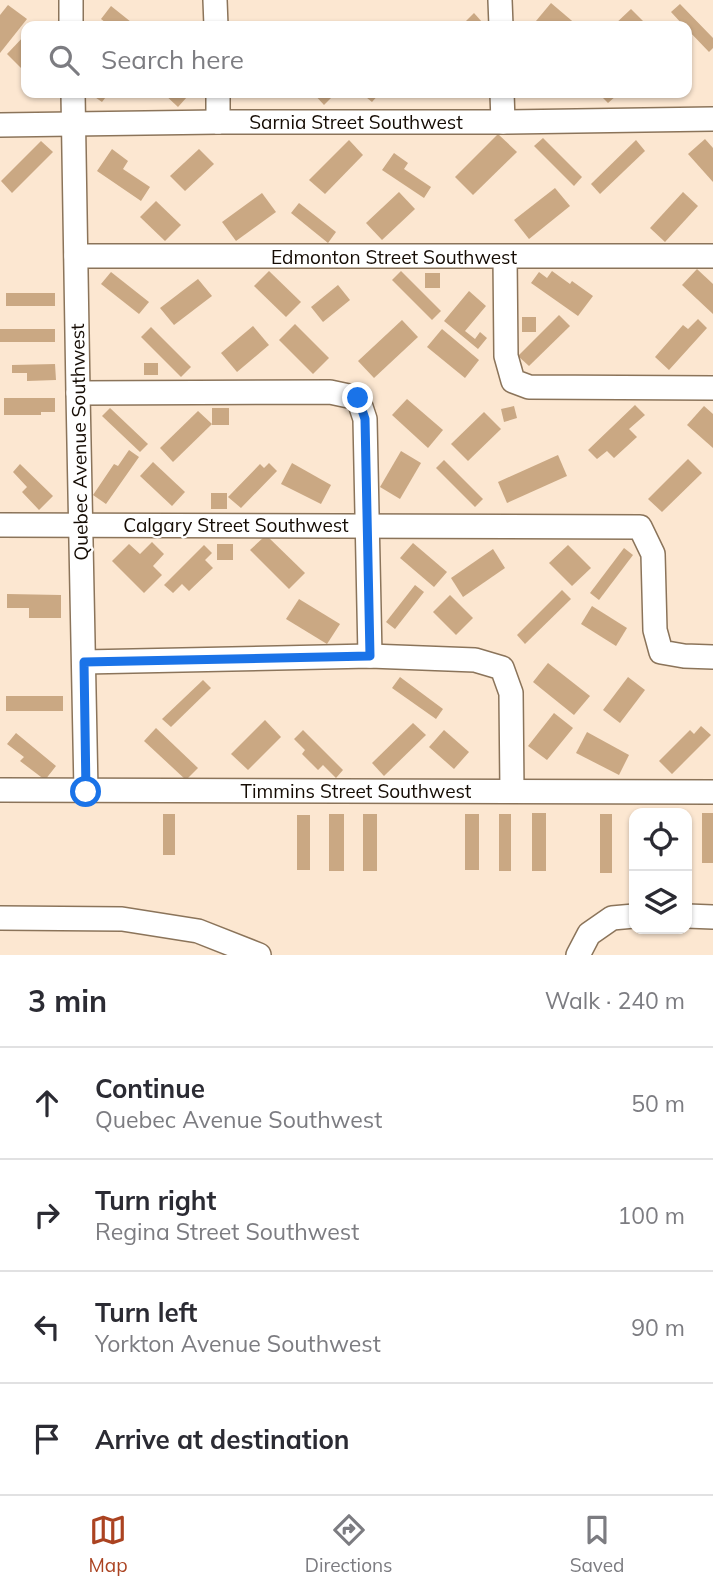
<!DOCTYPE html>
<meta charset="utf-8">
<style>
body{margin:0;font-family:Mulish,sans-serif;background:#f2f2f3;color:#2b2b33}
.controls{position:absolute;right:21px;bottom:21px;display:grid;overflow:hidden;border-radius:14px;box-shadow:0 2px 5px #0004}
.controls button{width:63px;height:63px;display:grid;place-items:center;padding:0;border:0;border-bottom:2px solid #e1e1e2;background:#fff;color:#2b2b33;font:35px sans-serif}
.stop{position:absolute;width:21px;height:21px;margin:-16px;border:5px solid #1a73e8;border-radius:50%;background:#fff}
.stop.end{background:#1a73e8;border-color:#fff;box-shadow:0 2px 7px #0008}
.list{margin:0;padding:0;list-style:none}
h2{display:flex;justify-content:space-between;align-items:center;height:91px;margin:0;padding:0 28px;font-size:30px}
h2 small{font-size:23px;font-weight:400;color:#7c7c81}
.list li{display:grid;grid-template-columns:46px 1fr auto;gap:21px;align-items:center;box-sizing:border-box;height:112px;padding:0 28px;border-top:2px solid #e1e1e2}
.list b{display:block;font-size:26px;white-space:nowrap}
.list p{margin:0;font-size:23px;white-space:nowrap;color:#7c7c81}
.list em{font-size:23px;font-style:normal;color:#7c7c81}
.icon{flex:none;width:38px;height:38px;fill:none;stroke:currentColor;stroke-width:2;stroke-linecap:round;stroke-linejoin:round}
.map{position:relative;flex:none;width:713px;height:955px;overflow:hidden}
.search{position:absolute;background:#fff;box-shadow:0 2px 5px #0004;left:21px;right:21px;top:21px;height:77px;display:flex;align-items:center;gap:18px;box-sizing:border-box;padding:0 24px;border-radius:14px;color:#7c7c81;font-size:26px}
.sheet{height:539px;background:#fff}
nav{display:flex;justify-content:space-around;align-items:center;box-sizing:border-box;height:98px;border-top:2px solid #e1e1e2;background:#fff;font-size:19px;color:#7c7c81}
nav a{display:grid;justify-items:center;gap:4px}
nav .on{color:#ab4321}
.map>svg:first-child{display:block}
.building{fill:#caa883}
.lines{fill:none;stroke-linecap:round;stroke-linejoin:round}
.minor-casing{stroke:#8b745a;stroke-width:26}
.minor{stroke:#fff;stroke-width:23}
.route{stroke:#1a73e8;stroke-width:9}
.labels{text-anchor:middle;dominant-baseline:central;stroke-width:5;stroke-linejoin:round;paint-order:stroke}
.street-label{font-size:19px;fill:#150c04;stroke:#fff}
</style>
<div class="map">
<svg width="713" height="955" viewBox="0 0 713 955">
<rect width="100%" height="100%" fill="#fce7d1"/>
<g class="building">
<polygon points="551,3 578,26 542,26 536,21"/>
<polygon points="680,4 713,38 713,48 709,52 687,29 687,26 684,26 671,12"/>
<polygon points="8,5 27,19 0,53 0,15"/>
<polygon points="111,6 136,26 110,26 101,19"/>
<polygon points="631,9 643,21 638,26 613,26"/>
<polygon points="474,13 482,22 477,26 461,26"/>
<polygon points="26,34 26,67 23,70 7,54"/>
<polygon points="89,93 109,93 102,102"/>
<polygon points="163,93 182,93 187,97 178,107"/>
<polygon points="313,93 327,93 332,97 324,105"/>
<polygon points="361,93 380,93 372,102"/>
<polygon points="598,93 614,93 617,95 608,103"/>
<polygon points="498,134 517,152 473,195 455,177"/>
<polygon points="543,138 582,177 574,186 534,146"/>
<polygon points="705,139 713,148 713,182 688,154"/>
<polygon points="349,140 363,155 325,194 309,180"/>
<polygon points="636,140 645,151 600,194 591,184"/>
<polygon points="41,141 53,152 12,193 1,181"/>
<polygon points="112,149 128,161 123,169 150,187 141,201 97,171"/>
<polygon points="199,149 214,164 185,191 170,176"/>
<polygon points="394,153 408,163 404,169 431,187 424,198 382,170"/>
<polygon points="555,188 570,206 529,239 514,220"/>
<polygon points="399,192 415,209 382,240 366,223"/>
<polygon points="683,192 698,206 665,242 650,228"/>
<polygon points="262,193 276,212 236,241 222,222"/>
<polygon points="156,201 181,225 165,241 140,217"/>
<polygon points="299,203 336,232 328,243 291,213"/>
<polygon points="697,269 713,284 713,314 682,285"/>
<polygon points="269,271 301,302 286,317 254,286"/>
<polygon points="401,271 441,311 432,320 392,280"/>
<polygon points="552,271 570,284 572,281 593,296 578,316 531,283 539,272 547,278"/>
<polygon points="111,272 149,302 139,314 101,284"/>
<rect x="425" y="273" width="15" height="15"/>
<polygon points="198,279 212,296 174,325 160,308"/>
<polygon points="338,285 350,300 323,322 311,307"/>
<polygon points="469,291 486,306 465,331 475,339 480,332 487,338 478,349 444,321"/>
<rect x="6" y="293" width="49" height="13"/>
<polygon points="559,315 570,326 529,366 518,356"/>
<rect x="522" y="317" width="14" height="15"/>
<polygon points="698,319 707,328 669,370 655,357 683,325 688,329"/>
<polygon points="402,320 418,337 374,378 358,361"/>
<polygon points="295,324 329,358 313,374 279,340"/>
<polygon points="253,326 269,345 237,372 221,353"/>
<polygon points="151,327 191,367 181,377 141,337"/>
<rect x="0" y="329" width="55" height="13"/>
<polygon points="442,329 479,360 465,378 427,347"/>
<rect x="144" y="363" width="14" height="12"/>
<polygon points="55,364 56,380 27,381 27,373 12,373 12,365"/>
<polygon points="4,398 55,398 55,412 41,412 41,415 4,415"/>
<polygon points="407,399 443,430 428,448 392,415"/>
<polygon points="635,405 645,415 629,429 637,437 614,458 607,451 597,459 588,450"/>
<polygon points="514,406 517,418 504,422 501,409"/>
<polygon points="704,406 713,414 713,448 687,425"/>
<polygon points="110,408 148,444 140,452 102,416"/>
<rect x="212" y="408" width="17" height="17"/>
<polygon points="198,411 212,424 173,462 160,448"/>
<polygon points="484,412 501,429 468,461 451,444"/>
<polygon points="129,450 139,457 106,504 93,495 114,464 118,466"/>
<polygon points="401,451 421,463 400,499 380,487"/>
<polygon points="558,455 567,476 507,503 498,482"/>
<polygon points="688,459 702,473 662,512 648,499"/>
<polygon points="444,460 483,499 475,507 436,468"/>
<polygon points="153,462 185,492 172,506 140,476"/>
<polygon points="269,463 277,471 241,508 228,497 260,464 264,468"/>
<polygon points="292,463 331,485 321,504 281,484"/>
<polygon points="20,464 53,496 39,510 22,492 27,487 13,472"/>
<rect x="211" y="493" width="16" height="16"/>
<polygon points="266,535 305,573 289,589 250,550"/>
<polygon points="152,542 164,554 153,566 162,575 144,593 112,561 129,544 140,554"/>
<polygon points="413,543 447,572 434,587 400,558"/>
<rect x="217" y="544" width="16" height="16"/>
<polygon points="204,545 212,553 205,560 213,568 189,591 182,584 173,593 164,585"/>
<polygon points="568,545 591,568 572,586 549,563"/>
<polygon points="624,548 633,555 599,600 590,593"/>
<polygon points="493,549 505,568 463,597 451,578"/>
<polygon points="415,585 424,592 395,629 386,622"/>
<polygon points="562,590 571,599 525,644 517,635"/>
<polygon points="7,594 61,595 61,618 29,618 29,608 7,608"/>
<polygon points="450,595 473,618 456,635 433,612"/>
<polygon points="299,599 340,624 327,644 286,619"/>
<polygon points="592,606 627,628 616,646 581,624"/>
<polygon points="548,663 590,696 574,715 533,682"/>
<polygon points="400,677 443,709 436,719 392,688"/>
<polygon points="628,677 645,690 620,723 603,710"/>
<polygon points="203,680 211,688 171,727 162,719"/>
<rect x="6" y="696" width="57" height="15"/>
<polygon points="554,713 573,728 547,760 528,746"/>
<polygon points="265,720 281,737 248,770 231,754"/>
<polygon points="413,723 426,735 384,776 372,763"/>
<polygon points="701,726 711,735 672,774 659,761 690,730 694,734"/>
<polygon points="156,728 198,768 186,780 144,741"/>
<polygon points="303,730 343,770 336,778 323,765 318,770 302,754 305,750 294,739"/>
<polygon points="444,730 469,752 454,769 429,747"/>
<polygon points="587,732 629,755 619,775 576,753"/>
<polygon points="16,733 56,766 45,780 20,761 24,757 7,744"/>
<rect x="532" y="813" width="14" height="58"/>
<rect x="702" y="813" width="11" height="50"/>
<rect x="163" y="814" width="12" height="41"/>
<rect x="329" y="814" width="15" height="57"/>
<rect x="363" y="814" width="14" height="57"/>
<rect x="465" y="814" width="14" height="56"/>
<rect x="499" y="814" width="12" height="57"/>
<rect x="600" y="814" width="12" height="59"/>
<rect x="297" y="815" width="13" height="55"/>
</g>
<g class="lines">
<defs>
<g id="minor">
<polyline points="71,0 71,26"/>
<polyline points="215,0 216,26"/>
<polyline points="500,0 501,26"/>
<polyline points="73,93 78,393 86,791"/>
<polyline points="218,93 218,122"/>
<polyline points="502,93 503,122"/>
<polyline points="0,125 218,122 503,122 713,119"/>
<polyline points="76,256 713,256"/>
<polyline points="505,257 506,356 513,381 529,387 713,388"/>
<polyline points="78,393 330,392 358,398 365,419 370,656"/>
<polyline points="0,525 640,527 653,554 655,630 661,652 684,656 713,657"/>
<polyline points="84,662 370,656 475,660 502,668 511,693 512,791"/>
<polyline points="0,790 713,792"/>
<polyline points="687,916 713,917"/>
<polyline points="0,918 122,919 198,931 259,955"/>
<polyline points="578,955 589,934 612,918 634,916"/>
</g>
</defs>
<use href="#minor" class="minor-casing"/>
<use href="#minor" class="minor"/>
</g>
<g class="lines">
<polyline class="route" points="86,792 84,662 370,656 365,419 358,398"/>
</g>
<g class="labels">
<g class="street-label">
<text x="356" y="122">Sarnia Street Southwest</text>
<text x="394" y="257">Edmonton Street Southwest</text>
<text transform="translate(79 442) rotate(-91)">Quebec Avenue Southwest</text>
<text x="236" y="525">Calgary Street Southwest</text>
<text x="356" y="791">Timmins Street Southwest</text>
</g>
</g>
</svg>
<div class="controls">
<button><svg class="icon" aria-label="locate" viewBox="0 0 24 24"><circle cx="12" cy="12" r="6"/><path d="M12 2v4M12 18v4M2 12h4M18 12h4"/></svg></button>
<button><svg class="icon" aria-label="layers" viewBox="0 0 24 24"><path d="M12 4l9 5-9 5-9-5zM3 14l9 5 9-5"/></svg></button>
</div>
<div class="stop" style="left:86px;top:792px"></div>
<div class="stop end" style="left:358px;top:398px"></div>
<div class="search"><svg class="icon" aria-label="search" viewBox="0 0 24 24"><circle cx="10" cy="10" r="6"/><path d="M15 15l6 6"/></svg>Search here</div>
</div>
<section class="sheet">
<h2>3 min<small>Walk · 240 m</small></h2>
<ul class="list">
<li><svg class="icon" aria-label="ahead" viewBox="0 0 24 24"><path d="M12 20V5M6 11l6-6 6 6"/></svg><div><b>Continue</b><p>Quebec Avenue Southwest</p></div><em>50 m</em></li>
<li><svg class="icon" aria-label="right" viewBox="0 0 24 24"><path d="M7 20v-9h11M14 6l5 5-5 5"/></svg><div><b>Turn right</b><p>Regina Street Southwest</p></div><em>100 m</em></li>
<li><svg class="icon" aria-label="left" viewBox="0 0 24 24"><path d="M17 20v-9H6M10 6l-5 5 5 5"/></svg><div><b>Turn left</b><p>Yorkton Avenue Southwest</p></div><em>90 m</em></li>
<li><svg class="icon" aria-label="arrive" viewBox="0 0 24 24"><path d="M6 21V4h12l-3 4 3 4H6"/></svg><div><b>Arrive at destination</b></div></li>
</ul>
</section>
<nav>
<a class="on"><svg class="icon" aria-label="map" viewBox="0 0 24 24"><path d="M3 6l6-2 6 2 6-2v14l-6 2-6-2-6 2zM9 4v14M15 6v14"/></svg>Map</a>
<a><svg class="icon" aria-label="directions" viewBox="0 0 24 24"><path d="M12 3l9 9-9 9-9-9zM9 14v-3h6M13 9l2 2-2 2"/></svg>Directions</a>
<a><svg class="icon" aria-label="saved" viewBox="0 0 24 24"><path d="M7 4h10v16l-5-4-5 4z"/></svg>Saved</a>
</nav>
